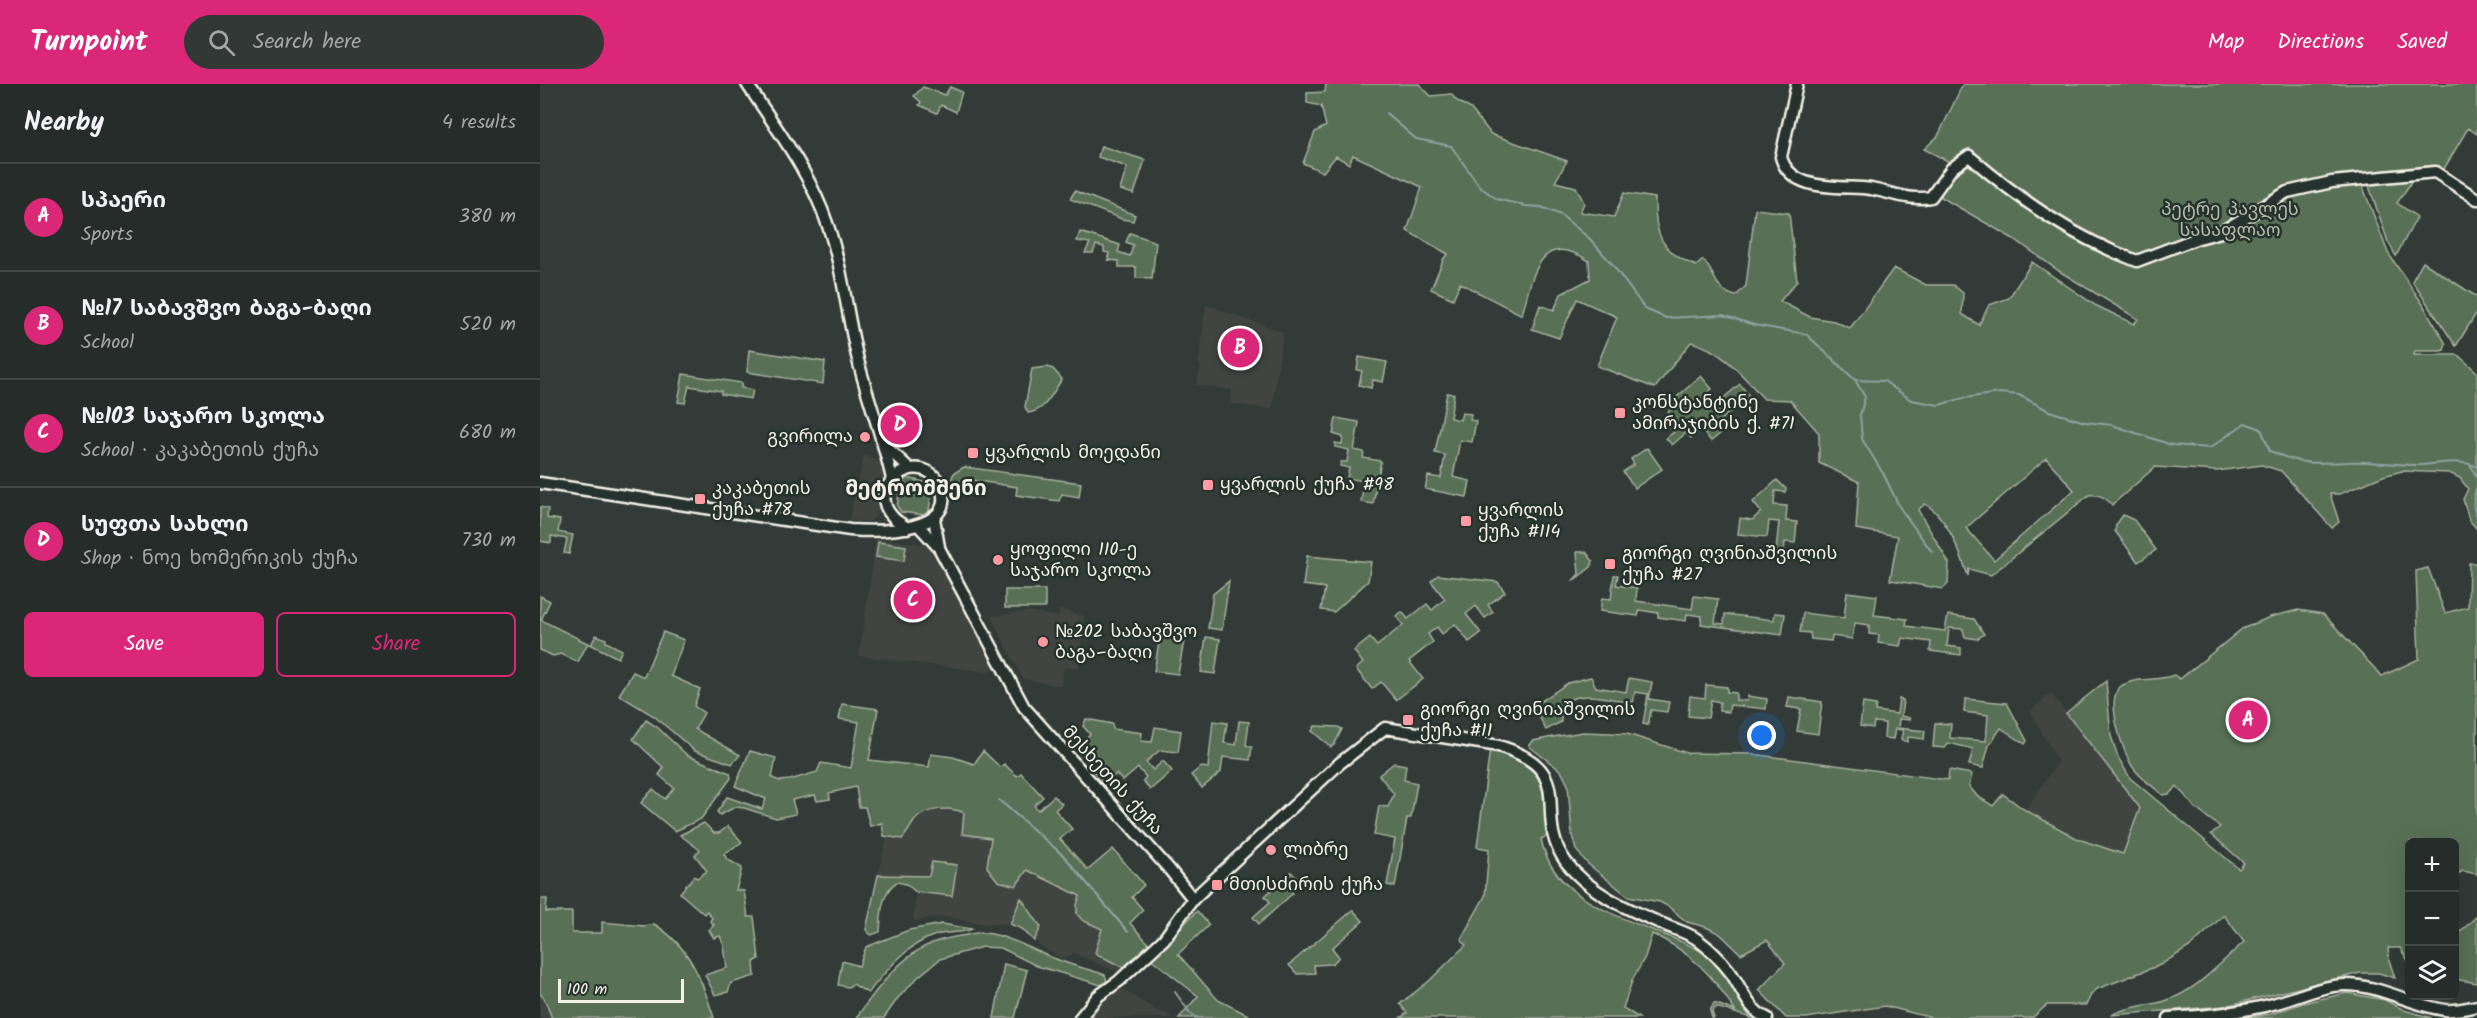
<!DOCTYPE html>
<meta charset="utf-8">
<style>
body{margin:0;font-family:Kalam,"Noto Sans Georgian",sans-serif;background:#323835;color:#f1f3f6}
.controls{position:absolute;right:18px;bottom:18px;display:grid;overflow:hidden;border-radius:9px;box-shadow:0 6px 24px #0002}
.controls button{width:54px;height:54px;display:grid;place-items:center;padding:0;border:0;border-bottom:2px solid #424846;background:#262c29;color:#f1f3f6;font:30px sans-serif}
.scale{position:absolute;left:18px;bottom:15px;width:126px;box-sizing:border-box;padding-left:6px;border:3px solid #f4f1e8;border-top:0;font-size:16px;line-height:21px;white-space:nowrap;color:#f4f1e8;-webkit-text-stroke:4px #26332d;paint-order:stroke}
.you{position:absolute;left:1222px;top:652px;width:21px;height:21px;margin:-15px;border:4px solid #fff;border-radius:50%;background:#1a73e8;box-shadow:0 0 0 9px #1a73e833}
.badge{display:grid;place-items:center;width:39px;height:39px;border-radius:50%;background:#db2777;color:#fff;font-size:20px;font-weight:700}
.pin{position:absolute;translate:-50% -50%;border:3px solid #fff;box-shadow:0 2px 6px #0006}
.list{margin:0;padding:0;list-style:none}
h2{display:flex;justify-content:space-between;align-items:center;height:78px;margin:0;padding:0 24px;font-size:26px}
h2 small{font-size:20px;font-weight:400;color:#a4a7a8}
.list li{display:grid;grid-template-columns:39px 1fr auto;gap:18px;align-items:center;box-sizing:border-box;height:108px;padding:0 24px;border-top:2px solid #424846}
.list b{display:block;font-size:22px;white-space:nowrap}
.list p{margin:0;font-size:20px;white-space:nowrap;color:#a4a7a8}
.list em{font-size:20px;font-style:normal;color:#a4a7a8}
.actions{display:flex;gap:12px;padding:18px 24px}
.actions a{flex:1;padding:14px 0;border:2px solid #db2777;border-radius:9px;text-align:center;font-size:21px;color:#db2777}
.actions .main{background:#db2777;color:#fff}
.icon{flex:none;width:33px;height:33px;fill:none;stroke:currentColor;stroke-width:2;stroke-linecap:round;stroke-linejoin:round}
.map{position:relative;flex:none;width:1937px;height:934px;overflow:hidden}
header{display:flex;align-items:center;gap:36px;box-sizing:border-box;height:84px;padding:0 30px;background:#db2777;color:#fff}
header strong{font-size:28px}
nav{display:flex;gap:33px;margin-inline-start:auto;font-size:21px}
.search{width:420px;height:54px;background:#323835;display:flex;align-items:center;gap:15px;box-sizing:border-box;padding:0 21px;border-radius:33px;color:#a4a7a8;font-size:22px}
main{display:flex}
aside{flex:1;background:#262c29}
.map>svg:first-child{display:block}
.built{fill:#414443}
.green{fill:#587055;stroke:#a6b09e;stroke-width:1.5;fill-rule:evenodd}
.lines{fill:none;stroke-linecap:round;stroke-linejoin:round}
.stream{stroke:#90a2a2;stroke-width:2}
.secondary-casing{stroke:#f4f1e8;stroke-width:15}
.secondary{stroke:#26332d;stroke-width:10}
.poi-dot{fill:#ff9aa2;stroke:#26332d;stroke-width:2}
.labels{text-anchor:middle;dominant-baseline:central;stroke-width:5;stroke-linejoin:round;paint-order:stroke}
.park-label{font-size:18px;fill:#b6bdad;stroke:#26332d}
.poi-label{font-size:18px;fill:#f4f1e8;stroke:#26332d;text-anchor:start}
.street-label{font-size:18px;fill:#f4f1e8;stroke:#26332d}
.quarter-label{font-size:21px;font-weight:bold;fill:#f4f1e8;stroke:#26332d}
</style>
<header>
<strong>Turnpoint</strong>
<div class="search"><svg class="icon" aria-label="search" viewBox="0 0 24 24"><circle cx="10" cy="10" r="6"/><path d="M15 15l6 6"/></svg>Search here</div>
<nav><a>Map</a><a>Directions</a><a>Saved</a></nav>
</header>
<main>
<aside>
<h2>Nearby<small>4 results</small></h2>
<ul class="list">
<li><span class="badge">A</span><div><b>სპაერი</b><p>Sports</p></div><em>380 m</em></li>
<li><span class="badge">B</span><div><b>№17 საბავშვო ბაგა-ბაღი</b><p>School</p></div><em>520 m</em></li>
<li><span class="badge">C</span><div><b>№103 საჯარო სკოლა</b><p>School · კაკაბეთის ქუჩა</p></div><em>680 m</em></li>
<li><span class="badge">D</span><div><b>სუფთა სახლი</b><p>Shop · ნოე ხომერიკის ქუჩა</p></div><em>730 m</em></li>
</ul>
<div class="actions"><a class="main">Save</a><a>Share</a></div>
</aside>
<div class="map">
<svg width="1937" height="934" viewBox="0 0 1937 934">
<rect width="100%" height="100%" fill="#323b37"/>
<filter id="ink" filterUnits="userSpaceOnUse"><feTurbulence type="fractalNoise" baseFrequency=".0167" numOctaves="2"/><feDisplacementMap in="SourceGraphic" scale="12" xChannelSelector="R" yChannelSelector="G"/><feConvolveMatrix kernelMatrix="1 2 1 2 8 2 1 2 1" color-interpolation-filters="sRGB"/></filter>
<g filter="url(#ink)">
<g class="built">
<polygon points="666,221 743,248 732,325 691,320 692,306 656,301 661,281 658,280"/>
<polygon points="324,371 343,379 345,393 337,431 331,437 323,438 309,436"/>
<polygon points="336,454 389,461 453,581 452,585 449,588 319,572"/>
<polygon points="520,525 544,532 539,585 524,583 521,602 483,595 451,532 490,527 518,533"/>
<polygon points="1511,609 1600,724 1583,770 1538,755 1485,726 1518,678 1490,627"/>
<polygon points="394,725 417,725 451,754 447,783 486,786 541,812 537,821 543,836 562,845 586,885 578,888 534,869 525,874 519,873 499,862 494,855 501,843 481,815 470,840 444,840 406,833 390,834 373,838 376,808 412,812 389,792 338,791 347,753 362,755 371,745 375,736"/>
<polygon points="579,903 619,928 626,929 633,934 547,934 555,921"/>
<polygon points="0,910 4,914 12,934 0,934"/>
</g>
<g class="green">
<path d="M 786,0 L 879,0 L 891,12 L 911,10 L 917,17 L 931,25 L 951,50 L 1027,77 L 1015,98 L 1036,103 L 1044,119 L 1040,128 L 1074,133 L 1084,109 L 1115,114 C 1114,150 1121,168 1156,182 L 1163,176 C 1177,191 1174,207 1196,212 L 1206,202 L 1215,125 L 1249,129 L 1257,197 L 1240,217 L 1270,233 L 1294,237 L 1310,244 C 1326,224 1340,202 1354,184 L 1386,201 L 1413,201 L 1423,209 L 1422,230 L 1439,241 L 1449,221 L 1469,214 L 1492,178 L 1555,221 L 1594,240 L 1598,235 L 1519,187 L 1477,157 L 1401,113 L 1401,107 L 1412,79 L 1384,65 L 1398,52 L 1423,0 L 1937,0 L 1937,50 L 1928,44 L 1898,95 L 1874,94 L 1857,119 L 1877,133 L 1856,172 L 1848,158 L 1828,99 L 1823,103 L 1848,169 L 1882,219 L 1906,260 L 1904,266 L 1900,267 L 1875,267 L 1874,271 L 1918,271 L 1937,288 L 1937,445 L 1929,436 L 1923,415 L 1928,405 L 1920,394 L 1909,389 L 1862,387 L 1843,392 L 1800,410 L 1790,410 L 1799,438 L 1792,444 L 1741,387 L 1722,381 L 1677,387 L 1615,383 L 1572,421 C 1565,413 1560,410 1549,411 L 1451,491 L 1429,485 L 1428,492 C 1421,470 1407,432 1385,420 L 1378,426 L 1409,479 L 1408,500 L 1403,505 L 1350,496 L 1358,452 L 1316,445 L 1319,398 L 1279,379 L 1279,349 L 1250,316 L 1224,315 C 1203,292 1183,266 1151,258 L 1115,304 L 1057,282 L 1077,233 L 1037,215 L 1019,254 L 992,245 L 1000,221 L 1014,226 L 1021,210 L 1050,195 L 1049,177 C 999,144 992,194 982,231 L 920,199 L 913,215 L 891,205 L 904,174 L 908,170 L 867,147 L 882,103 L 813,71 L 809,80 L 796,72 L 783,88 L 763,79 L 775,48 L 786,42 L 781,22 L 767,19 L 767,9 L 785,8 ZM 1506,374 L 1534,406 L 1454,476 L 1426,444 Z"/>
<polygon points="383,3 405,11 410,3 422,8 416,28 401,21 397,29 379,21 381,18 374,12"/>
<polygon points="561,62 605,76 594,110 580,106 587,83 558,73"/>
<polygon points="535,107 595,131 593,137 582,135 530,115"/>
<polygon points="540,148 580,161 578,168 590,172 593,161 586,158 590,149 616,158 612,195 596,194 596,183 579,183 579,177 568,176 569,169 564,168 564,163 556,161 553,169 545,169 550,159 537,157"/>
<polygon points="1883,178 1937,213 1937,228 1916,262 1872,197"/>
<polygon points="209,266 285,278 283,300 207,288"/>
<polygon points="819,273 847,278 843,298 833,296 831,304 819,301 822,287 817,286"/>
<path d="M 507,283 L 513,285 L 522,295 C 513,308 506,327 488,329 L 485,323 L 492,285 Z"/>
<polygon points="143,290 202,299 201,304 213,306 211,315 181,310 181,307 149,302 145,319 138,318"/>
<polygon points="1161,292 1172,305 1158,317 1167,328 1200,300 1209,312 1180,337 1186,345 1171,357 1161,346 1151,354 1146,349 1132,361 1126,354 1134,348 1124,336 1138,312"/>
<polygon points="907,309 914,310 910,334 920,336 922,329 931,330 930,336 936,337 932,358 920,356 913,393 930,397 927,413 885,405 888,392 901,394 905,371 895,369"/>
<polygon points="796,334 819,338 814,366 824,368 823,374 841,377 833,420 821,418 824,397 807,394 809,384 800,382 801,378 807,378 809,366 795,363 795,359 802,360 803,353 793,350"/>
<polygon points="1107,364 1122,385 1095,404 1083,388 1094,380 1091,375"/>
<polygon points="424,383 541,399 539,413 522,410 519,417 476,411 477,403 425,395 421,409 409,400 414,389"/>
<polygon points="367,394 388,399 392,403 389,427 384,431 361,428 357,422 361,399"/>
<polygon points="1237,396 1246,405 1245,408 1235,407 1234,421 1247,422 1246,437 1257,438 1255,459 1245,458 1243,477 1235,476 1239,438 1229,437 1227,453 1198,450 1200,434 1212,436 1221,428 1213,418"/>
<polygon points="0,423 8,425 7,434 20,436 18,448 33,451 29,470 24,469 27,455 11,452 11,459 0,457"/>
<polygon points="1583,431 1594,436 1616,466 1598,478 1575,447 1576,441"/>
<polygon points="338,458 366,462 364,477 336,473"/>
<polygon points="1037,468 1046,468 1053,477 1051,483 1032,498 1039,490"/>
<polygon points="767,472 831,478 828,497 794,528 781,526 785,504 763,501"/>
<path d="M 1929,479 L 1937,479 L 1937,790 L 1923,787 L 1915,791 L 1914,758 L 1870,758 L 1869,878 L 1860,864 L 1848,864 L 1849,876 L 1855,894 L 1839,889 L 1820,889 L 1685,922 L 1571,931 C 1588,922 1607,922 1625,917 C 1657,907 1680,879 1704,858 L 1684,831 L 1651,862 L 1620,881 L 1557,905 L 1551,911 L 1546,921 L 1507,921 L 1492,934 L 1392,934 L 1345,922 L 1266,934 L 1246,934 L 1219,906 L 1245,879 L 1227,856 L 1201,870 L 1180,850 L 1166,843 L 1147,838 L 1129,823 L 1120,818 L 1088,812 L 1048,780 L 1036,766 L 1032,751 L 1028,701 L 1021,687 L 989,662 L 993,657 L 1013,653 L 1043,648 L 1070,649 L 1087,650 L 1147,669 L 1212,670 L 1408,696 L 1409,686 L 1432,690 L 1429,702 L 1437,712 L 1453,722 L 1463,710 L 1485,726 L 1538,755 L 1583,770 L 1600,724 L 1526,629 L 1566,597 L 1571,652 L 1578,673 L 1590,694 L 1699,785 L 1704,779 L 1671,750 L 1680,743 L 1655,724 L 1637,702 L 1629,710 L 1623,711 C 1612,702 1600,694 1592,682 C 1583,668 1565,616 1580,603 C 1594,592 1618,598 1634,591 L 1640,595 L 1702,545 L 1730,533 L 1758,526 L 1783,530 L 1842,592 L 1879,575 L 1876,487 L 1888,484 L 1905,529 L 1928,523 Z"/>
<polygon points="898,491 958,498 965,508 948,521 953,528 945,534 936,522 926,530 941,549 929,558 915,540 902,550 897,543 888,550 893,558 869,577 883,595 856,616 841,598 832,605 816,585 823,579 814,567 830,554 837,562 863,541 856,532 862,528 868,535 887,520 892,526 905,515 891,497"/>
<polygon points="1074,491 1078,491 1076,501 1097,504 1096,517 1152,525 1154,512 1178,515 1175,539 1184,540 1185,530 1234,536 1235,529 1245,530 1242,551 1161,540 1162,532 1147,530 1146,537 1118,533 1118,529 1100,526 1098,532 1060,527 1062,514 1071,515"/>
<polygon points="689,497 682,546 668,544 673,510"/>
<rect x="465" y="506" width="40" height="18"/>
<polygon points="1307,508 1337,512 1334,531 1367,535 1366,542 1405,547 1408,531 1434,535 1444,550 1437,555 1425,553 1423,545 1409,544 1407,562 1421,564 1421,571 1390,567 1391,558 1362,554 1360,562 1338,559 1339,551 1329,550 1329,541 1315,539 1312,555 1292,552 1291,557 1271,555 1270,549 1260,548 1263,529 1304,534"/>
<polygon points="0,512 10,517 1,536 51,561 56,551 66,555 66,558 82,566 78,574 48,559 38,578 21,570 13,572 0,566"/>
<polygon points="621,547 645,551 638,590 614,587"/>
<polygon points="123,548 144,556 131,592 160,605 154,622 164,629 155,645 200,671 192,680 155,667 114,632 79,611 93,588 104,593"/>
<polygon points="666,553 680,555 675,590 661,588"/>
<path d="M 1051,593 L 1056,603 L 1086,608 L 1089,594 L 1112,598 L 1109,615 L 1129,618 L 1127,628 L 1111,626 L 1108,641 L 1103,640 L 1108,610 L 1095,608 L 1093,619 C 1068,615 1043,605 1021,620 L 1021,638 L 1006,646 L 994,622 L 1028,599 Z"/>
<polygon points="1166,601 1187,603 1187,608 1196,609 1196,616 1207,617 1208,612 1227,615 1226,625 1190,621 1189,628 1179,627 1180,618 1171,616 1168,634 1148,632 1150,612 1165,614"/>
<polygon points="1249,613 1282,618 1278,650 1257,647 1261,625 1247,623"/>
<polygon points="1359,615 1363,616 1361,632 1370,634 1370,636 1359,635 1358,644 1385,647 1384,655 1368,653 1368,658 1361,656 1363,646 1355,645 1353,655 1344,654 1345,639 1334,638 1333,644 1320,642 1323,619 1336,621 1335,627 1357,630"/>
<polygon points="1425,615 1467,619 1487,657 1485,660 1461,644 1449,661 1443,684 1429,681 1433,665 1409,659 1405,664 1393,663 1395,639 1411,640 1410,654 1446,657 1448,631 1424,628"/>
<path d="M 302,620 L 338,625 L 329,676 L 389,683 L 391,670 L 413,673 L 434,680 L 443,667 L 460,683 L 464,680 L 477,692 L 481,689 L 503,713 L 494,721 L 498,726 L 514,712 L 522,720 L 515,726 L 532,745 L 520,755 L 548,786 L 573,765 L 604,801 L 592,813 L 603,826 L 590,839 L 610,861 L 586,885 L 555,869 L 562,845 L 542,836 L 537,830 L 537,821 L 540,812 L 487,786 L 476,802 L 458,797 L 447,783 L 451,754 L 422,750 L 424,729 C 411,722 386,724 375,736 C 372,740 368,749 362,755 L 344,752 L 342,739 L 330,742 L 325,723 L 319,723 L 316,703 L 289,709 L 290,715 L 277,717 L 275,711 L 252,716 L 256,730 L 236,734 L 204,724 L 195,723 L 180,731 L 177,728 L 187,713 L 222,725 L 226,715 L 195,702 L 210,667 L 236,674 L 232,694 L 240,697 L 250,696 L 277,688 L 281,679 L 311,684 L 319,638 L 299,635 Z"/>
<polygon points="546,635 572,640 573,645 602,649 601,657 612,658 615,643 641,647 638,668 620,666 606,678 613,686 623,677 632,687 610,706 603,697 606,693 598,684 583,697 576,690 565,700 551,684 559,675 552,667 546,672 537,662 550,650 543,642"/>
<polygon points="106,636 117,643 148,672 190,689 191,694 161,735 135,747 101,719 113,705 125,715 134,704 119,691 124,684 93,655"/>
<polygon points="673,637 687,639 684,659 696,661 699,637 709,638 706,661 712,663 710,676 683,673 681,688 662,704 651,691 661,683 668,684"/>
<polygon points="775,642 798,643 802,645 794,661 791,663 772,647"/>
<path d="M 950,665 C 1004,674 1005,706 1008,752 L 1001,755 C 1016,831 1117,838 1171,873 C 1189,885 1196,917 1211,934 L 1176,923 L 1172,928 L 1174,934 L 1172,934 L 1170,927 L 1174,919 L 1195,927 C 1174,892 1150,867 1112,850 L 1105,873 L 1092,897 L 1083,924 L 1099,934 L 860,934 L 867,929 L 860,920 L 888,898 L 926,861 L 921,855 L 945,812 L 949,765 L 937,763 Z"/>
<polygon points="854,679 866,681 864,696 877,699 871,734 867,734 855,803 847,801 855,755 834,751 839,722 848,723 854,710 839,691"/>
<polygon points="164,739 174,749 179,749 188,742 202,758 184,770 187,775 202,784 196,806 204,807 208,833 214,833 219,875 214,878 215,892 191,899 188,908 175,911 165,891 187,884 184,862 180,852 174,854 169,846 174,841 170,837 172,834 167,827 164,830 140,809 154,792 157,794 167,787 155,771 160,766 140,751"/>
<path d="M 392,778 L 417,781 L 412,812 L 376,808 L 366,800 L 357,798 C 341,807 341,832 340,848 L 331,851 L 326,846 L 338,791 L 389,792 Z"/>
<polygon points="751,788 761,798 751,807 753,809 719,840 713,833 730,818 725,812"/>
<polygon points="481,814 501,843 494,857 482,845 470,840"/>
<path d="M 0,815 L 7,815 L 6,828 L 32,828 L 32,849 L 62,849 L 62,838 L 104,842 L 114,840 C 150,862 162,896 174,934 L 12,934 L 4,914 L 0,910 Z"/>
<polygon points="813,826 823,837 792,864 799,873 792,880 774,881 775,889 757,890 749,881"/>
<polygon points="657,827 669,841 638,870 678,916 714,934 639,934 658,912 610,874"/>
<polygon points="1937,832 1937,899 1915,895 1915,849 1921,847"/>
<path d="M 402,840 L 432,845 C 421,850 408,847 396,851 C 367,860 346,887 328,909 L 313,900 L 308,903 L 298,901 L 302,877 L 319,882 L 326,863 L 369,846 Z"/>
<path d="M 436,849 C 461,847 492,866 516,875 C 532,882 549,885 565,891 L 567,897 L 561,901 L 497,882 L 461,864 L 442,863 L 400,875 L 378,893 L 358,914 L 344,934 L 316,934 C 336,906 361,870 395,858 C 408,853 423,852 436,849 Z"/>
<polygon points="464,880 487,886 475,934 454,934"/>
<polygon points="1807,909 1845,916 1864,926 1892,934 1706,934 1731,930 1763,919"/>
</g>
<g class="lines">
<g class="stream">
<path d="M 846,29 L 876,55 L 911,62 L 940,103 L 957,115 L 985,122 L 1001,123 L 1021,131 L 1050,155 L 1072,180 L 1105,225 L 1126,234 L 1183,231 L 1214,241 L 1266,250 L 1315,296 L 1344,297 L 1371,316 L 1399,321 L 1424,314 L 1460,309 L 1479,311 L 1509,327 L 1545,338 L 1572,341 L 1632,361 L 1670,364 L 1705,339 L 1721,345 L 1730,367 C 1764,382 1773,379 1808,378 C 1829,377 1851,380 1873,381 C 1894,382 1918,373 1937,383"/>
<polyline points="1315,296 1325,313 1320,331 1322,355 1344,391 1360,424 1392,468"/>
<polyline points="1930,380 1937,394"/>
<path d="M 1937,402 C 1934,411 1931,424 1937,432"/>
<polyline points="459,716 524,772 588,848"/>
<polyline points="635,908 650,929 658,934"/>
</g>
<defs>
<g id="secondary">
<path d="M 207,0 C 237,45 271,90 288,142 C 303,185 307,232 318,276 C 328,316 343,354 352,395"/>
<path d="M 1257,0 L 1241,73 C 1251,110 1303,101 1331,105 C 1352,109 1370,117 1391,113 L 1412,84 L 1429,72 C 1480,116 1534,154 1597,177 L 1655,155 L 1681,148 L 1747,108 L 1792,98 L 1895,88 L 1937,115"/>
<polyline points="346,363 370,385"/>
<path d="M 0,399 L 310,446 C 336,448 421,449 400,401 C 382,362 324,401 352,432 C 356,437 362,440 367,444"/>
<polyline points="394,434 399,463"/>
<polyline points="378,441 399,464 484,623 629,785 653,815"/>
<path d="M 540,934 L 558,912 L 579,897 L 624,855 L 653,815 L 800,679 L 845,644 L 959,662 C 1042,688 990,729 1026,778 C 1050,810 1090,826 1125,841 C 1136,846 1149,849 1158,856 C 1170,865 1182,877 1191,889 C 1202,905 1208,926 1227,934"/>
<path d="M 1629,934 C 1665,932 1698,929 1733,920 C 1757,914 1779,902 1804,901 C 1839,900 1870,921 1905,926 C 1916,927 1927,924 1937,922"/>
</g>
</defs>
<use href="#secondary" class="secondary-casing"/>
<use href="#secondary" class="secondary"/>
</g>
</g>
<g class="poi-dot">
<rect x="1074" y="323" width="12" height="12" rx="3"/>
<circle cx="325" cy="353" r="6"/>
<rect x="427" y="363" width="12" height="12" rx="3"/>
<rect x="662" y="395" width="12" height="12" rx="3"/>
<rect x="154" y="409" width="12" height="12" rx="3"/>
<rect x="920" y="431" width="12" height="12" rx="3"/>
<circle cx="458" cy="476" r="6"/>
<rect x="1064" y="474" width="12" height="12" rx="3"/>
<circle cx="503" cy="558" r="6"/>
<rect x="862" y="630" width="12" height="12" rx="3"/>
<circle cx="731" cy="766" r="6"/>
<rect x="671" y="795" width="12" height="12" rx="3"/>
</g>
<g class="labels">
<g class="park-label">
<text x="1690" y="126">პეტრე პავლეს<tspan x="1690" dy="21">სასაფლაო</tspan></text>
</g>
<g class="poi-label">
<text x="1092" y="319">კონსტანტინე<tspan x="1092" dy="21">ამირაჯიბის ქ. #71</tspan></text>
<text x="313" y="353" text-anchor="end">გვირილა</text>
<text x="445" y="369">ყვარლის მოედანი</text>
<text x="680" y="401">ყვარლის ქუჩა #98</text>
<text x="172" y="405">კაკაბეთის<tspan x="172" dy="21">ქუჩა #78</tspan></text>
<text x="938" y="427">ყვარლის<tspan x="938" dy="21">ქუჩა #114</tspan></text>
<text x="470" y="466">ყოფილი 110-ე<tspan x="470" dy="21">საჯარო სკოლა</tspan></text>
<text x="1082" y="470">გიორგი ღვინიაშვილის<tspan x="1082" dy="21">ქუჩა #27</tspan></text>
<text x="515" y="548">№202 საბავშვო<tspan x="515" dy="21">ბაგა–ბაღი</tspan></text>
<text x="880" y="626">გიორგი ღვინიაშვილის<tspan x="880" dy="21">ქუჩა #11</tspan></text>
<text x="743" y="766">ლიბრე</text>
<text x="689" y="801">მთისძირის ქუჩა</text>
</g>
<g class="street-label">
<text transform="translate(572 697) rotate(48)">მესხეთის ქუჩა</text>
</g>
<g class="quarter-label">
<text x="376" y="405">მეტრომშენი</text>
</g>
</g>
</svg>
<div class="controls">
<button>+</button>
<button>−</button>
<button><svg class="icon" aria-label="layers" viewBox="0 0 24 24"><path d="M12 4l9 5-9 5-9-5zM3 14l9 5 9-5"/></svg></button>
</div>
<div class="scale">100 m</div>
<div class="you"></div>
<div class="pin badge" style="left:1708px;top:636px">A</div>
<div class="pin badge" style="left:700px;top:264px">B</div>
<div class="pin badge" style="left:373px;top:516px">C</div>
<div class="pin badge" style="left:360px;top:341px">D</div>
</div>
</main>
